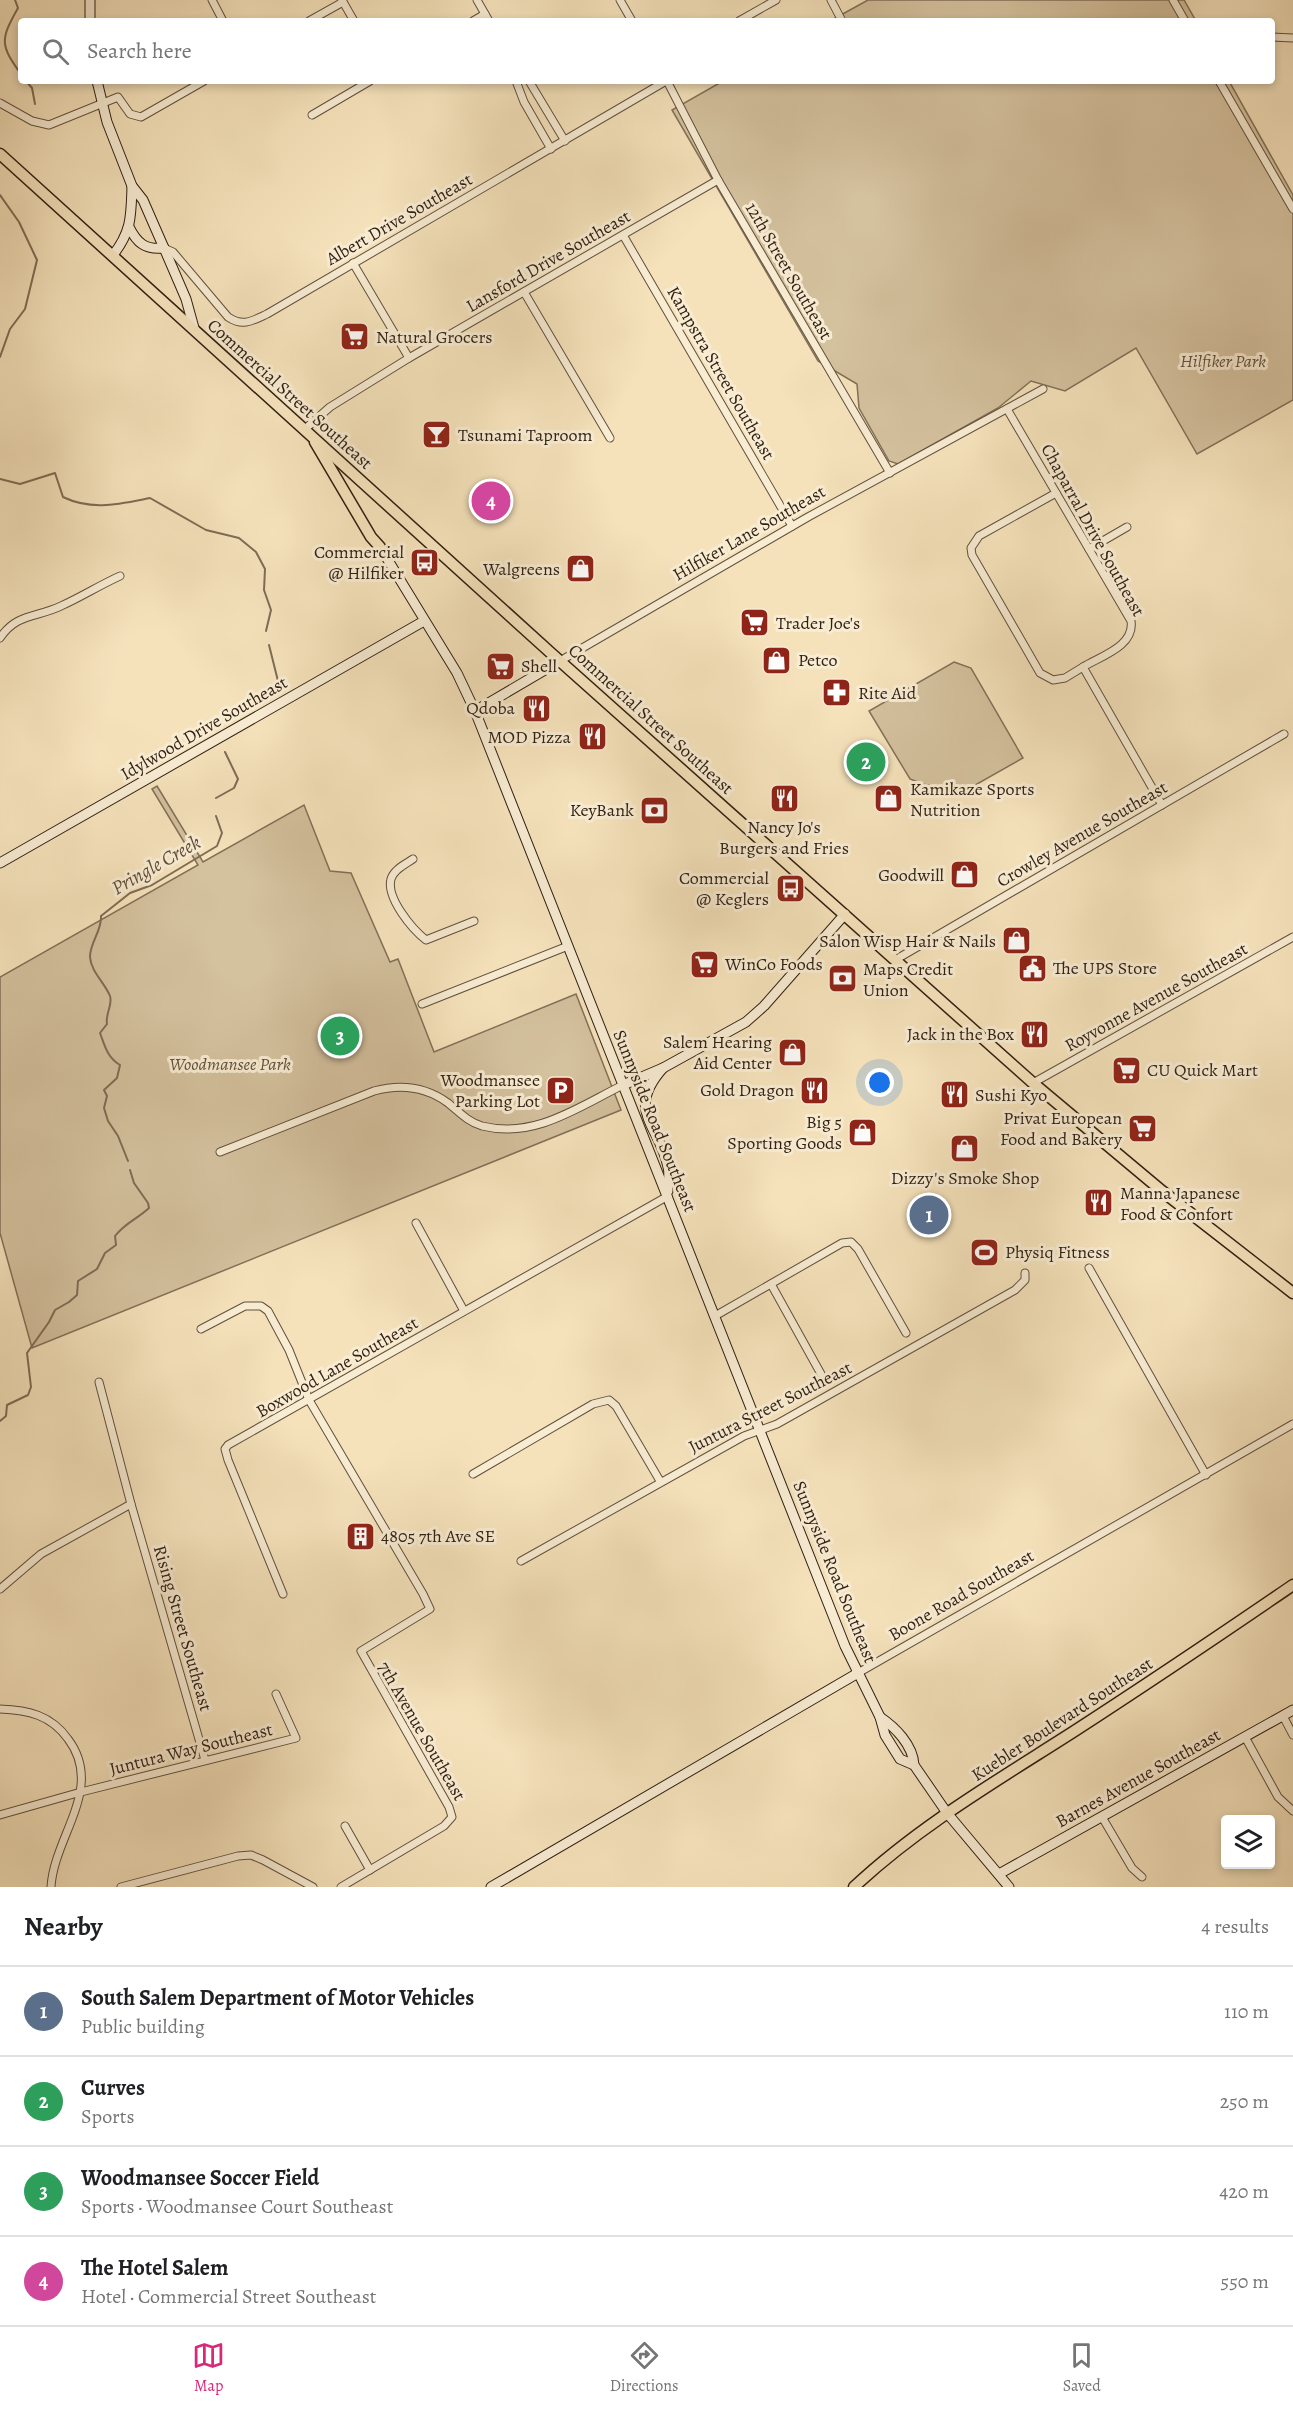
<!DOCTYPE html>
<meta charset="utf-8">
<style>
body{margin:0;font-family:Alegreya,serif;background:#f6f6f6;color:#202124}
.controls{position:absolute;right:18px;bottom:18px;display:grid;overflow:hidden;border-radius:6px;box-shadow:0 3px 9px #0003}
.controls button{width:54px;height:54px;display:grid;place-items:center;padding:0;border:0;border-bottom:2px solid #e0e0e0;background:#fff;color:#202124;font:30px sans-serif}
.you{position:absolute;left:880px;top:1083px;width:21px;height:21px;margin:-15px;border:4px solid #fff;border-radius:50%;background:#1a73e8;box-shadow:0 0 0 9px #1a73e833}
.badge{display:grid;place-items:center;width:39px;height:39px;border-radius:50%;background:#db2777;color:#fff;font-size:20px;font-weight:700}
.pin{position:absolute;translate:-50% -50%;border:3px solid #fff;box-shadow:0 2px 6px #0006}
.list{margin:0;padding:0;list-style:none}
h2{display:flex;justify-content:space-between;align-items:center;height:78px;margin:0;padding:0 24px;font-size:26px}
h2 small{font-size:20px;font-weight:400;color:#757577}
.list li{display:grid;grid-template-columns:39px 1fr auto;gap:18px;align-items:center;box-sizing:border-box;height:90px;padding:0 24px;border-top:2px solid #e0e0e0}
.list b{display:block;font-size:22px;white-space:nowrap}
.list p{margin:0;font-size:20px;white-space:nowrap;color:#757577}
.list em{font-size:20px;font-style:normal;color:#757577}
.icon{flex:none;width:33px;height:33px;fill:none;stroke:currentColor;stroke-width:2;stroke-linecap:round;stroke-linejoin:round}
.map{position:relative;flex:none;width:1293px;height:1887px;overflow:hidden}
.search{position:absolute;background:#fff;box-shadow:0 3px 9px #0003;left:18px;right:18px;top:18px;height:66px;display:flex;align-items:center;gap:15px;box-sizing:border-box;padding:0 21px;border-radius:6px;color:#757577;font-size:22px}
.sheet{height:438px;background:#fff}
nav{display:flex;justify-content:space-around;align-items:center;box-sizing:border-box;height:84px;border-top:2px solid #e0e0e0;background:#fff;font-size:16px;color:#757577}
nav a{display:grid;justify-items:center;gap:3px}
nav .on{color:#db2777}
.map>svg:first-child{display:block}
.green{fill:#d4c19e;stroke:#827058;stroke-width:1.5}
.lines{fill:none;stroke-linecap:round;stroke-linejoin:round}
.stream{stroke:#7e6c55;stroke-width:2}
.street-casing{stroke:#61503c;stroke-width:9}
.secondary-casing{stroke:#301f12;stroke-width:11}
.primary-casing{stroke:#301f12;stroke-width:13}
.street{stroke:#f8ecd3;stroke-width:7}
.secondary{stroke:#f8ecd3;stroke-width:9}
.primary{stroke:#f5e2bb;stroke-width:10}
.labels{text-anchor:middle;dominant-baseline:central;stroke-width:6;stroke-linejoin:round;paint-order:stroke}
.street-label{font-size:18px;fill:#301f12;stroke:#f8ecd3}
.poi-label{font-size:18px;fill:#301f12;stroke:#f8ecd3;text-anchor:start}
.park-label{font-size:18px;font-style:italic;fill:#61503c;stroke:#f8ecd3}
.water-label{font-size:20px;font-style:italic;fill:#5e4c39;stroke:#f8ecd3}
</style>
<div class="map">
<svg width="1293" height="1887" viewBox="0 0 1293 1887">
<rect width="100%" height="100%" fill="#f5e2bb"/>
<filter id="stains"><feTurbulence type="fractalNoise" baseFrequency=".00333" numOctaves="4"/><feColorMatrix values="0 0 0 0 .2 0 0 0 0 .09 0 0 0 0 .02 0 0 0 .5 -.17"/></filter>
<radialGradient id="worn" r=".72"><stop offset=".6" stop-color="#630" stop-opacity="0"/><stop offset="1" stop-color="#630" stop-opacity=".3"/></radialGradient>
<g class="green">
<polygon points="868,0 1184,0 1196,21 830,21"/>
<polygon points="723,81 1229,81 1293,195 1293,400 1197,454 1136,348 1065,391 1031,381 998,408 898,464 889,461 859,408 857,384 818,361 672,110"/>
<polygon points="954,662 971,668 1023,758 970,788 926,785 910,779 869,711"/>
<polygon points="157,786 203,862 304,805 330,871 351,873 390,962 398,959 434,1052 576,994 621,1110 32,1348 0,1233 0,977 198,865 152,789"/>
</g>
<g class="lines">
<g class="stream">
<path d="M 15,0 L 18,8 C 0,40 0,45 21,74"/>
<polyline points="26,81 32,88 35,104"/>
<polyline points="0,195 19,222 37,260 25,309 10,329 0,357"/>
<path d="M 0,479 L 20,484 L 55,473 L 63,497 C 92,511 119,504 150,498 L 206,530 L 239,538 L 256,552 L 265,569 L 264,590 L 271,610 L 266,631"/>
<polyline points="269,645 279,685"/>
<polyline points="216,798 234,788 238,779 225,752"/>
<path d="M 128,1161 L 118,1136 L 108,1121 L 104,1108 L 107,1096 L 104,1090 L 117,1078 L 120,1065 C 107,1057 105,1046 100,1033 L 107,1024 C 105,1014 113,1005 110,996 C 105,983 91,972 90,957 C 90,942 102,931 101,916 L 130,893 L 152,885 L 217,846 L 222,833 L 216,816"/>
<path d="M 0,1421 L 6,1416 L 7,1405 L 28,1395 L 31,1387 L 27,1353 L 49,1322 L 55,1310 L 69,1302 L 77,1295 L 78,1281 L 97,1269 L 105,1253 L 116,1245 L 115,1236 C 126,1222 136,1220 149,1208 L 148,1203 L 134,1183 L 130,1170"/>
</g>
<defs>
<g id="street">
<polyline points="212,0 223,21"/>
<polyline points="342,0 354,21"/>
<polyline points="477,0 489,21"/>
<polyline points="620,0 632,21"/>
<polyline points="831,0 841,19"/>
<polyline points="1173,0 1185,21"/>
<polyline points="309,21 343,2"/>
<polyline points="473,21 485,14"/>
<polyline points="739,21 776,0"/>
<polyline points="1272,37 1293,38"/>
<polyline points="516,81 524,102 551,149"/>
<polyline points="529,81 565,141"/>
<polyline points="667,81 718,180 890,473"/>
<polyline points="1219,81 1293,209"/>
<polyline points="0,103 32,121 49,125 118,97 130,114 141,117 204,81"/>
<polyline points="312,115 370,81"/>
<polyline points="623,235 792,526"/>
<path d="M 164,248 L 173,252 L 228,317 C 243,327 252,321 267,314 L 666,81"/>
<polyline points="353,263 409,358"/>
<polyline points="524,292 610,438"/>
<path d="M 1007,409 L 1131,621 C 1135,646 1101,656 1083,667 L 1162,805"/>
<polyline points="305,429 330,407 409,358 718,180"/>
<polyline points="1056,493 979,536 971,548 972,555 1040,673 1053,680 1065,678 1083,667"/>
<polyline points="1089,549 1127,527"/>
<path d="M 0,638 C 17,613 36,618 61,606 C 81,597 100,585 120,576"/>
<polyline points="560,661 808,517 1043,389"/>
<path d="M 413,859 C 406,864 394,869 391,879 C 386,898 412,929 426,940 L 474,921"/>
<polyline points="895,960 1284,734"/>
<polyline points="422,1004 568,946"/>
<polyline points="1033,1083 1293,937"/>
<path d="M 220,1152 L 374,1091 C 400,1084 426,1087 448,1103 C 459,1112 468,1122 482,1126 C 535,1139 578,1107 623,1085"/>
<polyline points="416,1223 464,1311"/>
<polyline points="1089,1268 1206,1475"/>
<polyline points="771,1284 821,1374"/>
<polyline points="715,1316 842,1243 851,1242 858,1249 906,1333"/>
<polyline points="201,1329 245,1306 261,1306 268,1311 289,1350 309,1400 423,1594 430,1609 361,1651 449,1807 452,1817 444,1826 341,1887"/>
<polyline points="99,1382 131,1504 205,1760"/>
<polyline points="473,1474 593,1404 609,1400 616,1406 660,1481"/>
<polyline points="521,1561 744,1436 777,1424 1015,1290 1025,1280 1025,1273"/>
<polyline points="0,1589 41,1554 131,1504"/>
<polyline points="283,1594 228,1460 225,1449 228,1445 668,1196"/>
<polyline points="858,1673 1293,1424"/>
<path d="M 0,1709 C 28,1710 51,1715 68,1739 C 105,1788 54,1836 51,1887"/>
<polyline points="1283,1716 1293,1735"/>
<polyline points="1245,1737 1278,1797 1293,1811"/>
<polyline points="0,1815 81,1792 296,1738 276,1694"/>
<polyline points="1102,1817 1132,1868 1142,1877"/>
<polyline points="345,1826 370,1870"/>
<polyline points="121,1887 238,1856 251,1855 263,1860 313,1887"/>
</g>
<g id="secondary">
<polyline points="90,0 90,21"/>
<polyline points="97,81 107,122 132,186 143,200 164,248 186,299 194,328"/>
<path d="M 129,227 C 137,243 145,250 164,248"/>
<path d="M 113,255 C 132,231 131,215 132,186"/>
<polyline points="380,547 457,673 475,711 845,1646 880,1717 885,1735 900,1759 914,1765"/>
<polyline points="475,711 560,661"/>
<polyline points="0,863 424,621"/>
<path d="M 663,1068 C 625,1111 659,1124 668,1167 C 670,1174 668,1183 668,1191"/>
<polyline points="623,1085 663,1068 746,1022 764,1006 845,914"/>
<path d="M 880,1717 C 895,1727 913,1745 914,1765 L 947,1813 L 1009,1887"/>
<polyline points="999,1874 1293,1710"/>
<polyline points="491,1887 858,1673"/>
</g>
<g id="primary">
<polyline points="0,154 552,654 1033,1083 1162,1191 1293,1293"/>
<polyline points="315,442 371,537 380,547"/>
<path d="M 854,1887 C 919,1826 998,1780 1073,1732 C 1147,1684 1220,1635 1293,1585"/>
</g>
</defs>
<use href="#street" class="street-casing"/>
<use href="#secondary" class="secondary-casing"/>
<use href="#primary" class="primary-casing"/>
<use href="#street" class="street"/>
<use href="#secondary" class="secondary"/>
<use href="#primary" class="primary"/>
</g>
<defs>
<symbol id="supermarket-square" viewBox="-11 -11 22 22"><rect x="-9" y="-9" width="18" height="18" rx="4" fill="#8f2418" stroke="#f8ecd3"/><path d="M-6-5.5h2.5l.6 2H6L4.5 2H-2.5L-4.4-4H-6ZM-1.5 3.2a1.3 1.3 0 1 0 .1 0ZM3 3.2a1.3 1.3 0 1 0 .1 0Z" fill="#fff"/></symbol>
<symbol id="bar-square" viewBox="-11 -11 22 22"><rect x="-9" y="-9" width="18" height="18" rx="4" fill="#8f2418" stroke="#f8ecd3"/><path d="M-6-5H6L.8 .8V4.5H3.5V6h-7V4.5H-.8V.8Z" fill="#fff"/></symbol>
<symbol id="bus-square" viewBox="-11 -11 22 22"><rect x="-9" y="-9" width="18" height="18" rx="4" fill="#8f2418" stroke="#f8ecd3"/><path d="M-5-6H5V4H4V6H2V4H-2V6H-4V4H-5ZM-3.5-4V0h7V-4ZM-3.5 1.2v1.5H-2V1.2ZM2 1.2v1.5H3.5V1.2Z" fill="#fff"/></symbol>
<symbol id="shop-square" viewBox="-11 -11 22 22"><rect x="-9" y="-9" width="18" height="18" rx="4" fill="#8f2418" stroke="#f8ecd3"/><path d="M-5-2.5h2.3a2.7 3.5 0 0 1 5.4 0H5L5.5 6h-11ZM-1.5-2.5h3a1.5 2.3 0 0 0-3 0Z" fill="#fff"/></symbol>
<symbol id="pharmacy-square" viewBox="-11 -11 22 22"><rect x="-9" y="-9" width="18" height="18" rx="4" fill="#8f2418" stroke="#f8ecd3"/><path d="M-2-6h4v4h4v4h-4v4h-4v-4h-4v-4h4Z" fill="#fff"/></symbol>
<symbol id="restaurant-square" viewBox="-11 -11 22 22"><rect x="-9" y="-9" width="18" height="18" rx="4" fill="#8f2418" stroke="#f8ecd3"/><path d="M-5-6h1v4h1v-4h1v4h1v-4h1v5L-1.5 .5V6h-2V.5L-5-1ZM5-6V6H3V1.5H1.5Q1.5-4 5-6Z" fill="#fff"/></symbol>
<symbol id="bank-square" viewBox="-11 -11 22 22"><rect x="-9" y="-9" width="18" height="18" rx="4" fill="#8f2418" stroke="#f8ecd3"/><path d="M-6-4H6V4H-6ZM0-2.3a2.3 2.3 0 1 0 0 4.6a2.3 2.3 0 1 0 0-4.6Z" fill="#fff"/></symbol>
<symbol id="civic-square" viewBox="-11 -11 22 22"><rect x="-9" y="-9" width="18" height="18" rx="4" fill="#8f2418" stroke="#f8ecd3"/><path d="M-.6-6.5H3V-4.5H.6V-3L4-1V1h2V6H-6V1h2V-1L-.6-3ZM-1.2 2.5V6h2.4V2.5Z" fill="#fff"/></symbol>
<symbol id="parking-square" viewBox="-11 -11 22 22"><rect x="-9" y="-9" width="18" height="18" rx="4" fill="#8f2418" stroke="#f8ecd3"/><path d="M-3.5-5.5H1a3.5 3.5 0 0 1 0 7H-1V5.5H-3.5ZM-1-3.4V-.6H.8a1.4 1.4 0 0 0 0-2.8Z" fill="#fff"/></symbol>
<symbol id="stadium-square" viewBox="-11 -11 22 22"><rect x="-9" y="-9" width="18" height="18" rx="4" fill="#8f2418" stroke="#f8ecd3"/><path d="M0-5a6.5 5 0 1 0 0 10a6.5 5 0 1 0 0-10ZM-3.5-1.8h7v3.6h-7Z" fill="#fff"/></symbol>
<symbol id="building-square" viewBox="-11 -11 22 22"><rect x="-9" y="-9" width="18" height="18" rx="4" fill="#8f2418" stroke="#f8ecd3"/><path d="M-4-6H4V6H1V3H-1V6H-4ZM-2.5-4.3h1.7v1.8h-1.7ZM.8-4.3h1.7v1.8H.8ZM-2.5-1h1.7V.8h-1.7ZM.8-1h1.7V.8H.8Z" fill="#fff"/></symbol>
</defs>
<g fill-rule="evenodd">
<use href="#supermarket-square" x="338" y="320" width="33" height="33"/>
<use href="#bar-square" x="420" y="418" width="33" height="33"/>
<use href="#bus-square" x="408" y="546" width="33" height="33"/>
<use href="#shop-square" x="564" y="552" width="33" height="33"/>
<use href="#supermarket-square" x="738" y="606" width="33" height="33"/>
<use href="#shop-square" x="760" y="644" width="33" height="33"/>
<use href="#supermarket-square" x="484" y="650" width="33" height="33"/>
<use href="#pharmacy-square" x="820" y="676" width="33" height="33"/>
<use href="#restaurant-square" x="520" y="692" width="33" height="33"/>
<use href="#restaurant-square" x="576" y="720" width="33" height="33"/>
<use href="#restaurant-square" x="768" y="782" width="33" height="33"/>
<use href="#shop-square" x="872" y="782" width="33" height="33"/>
<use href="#bank-square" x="638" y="794" width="33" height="33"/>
<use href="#shop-square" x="948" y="858" width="33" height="33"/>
<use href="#bus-square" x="774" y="872" width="33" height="33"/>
<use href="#shop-square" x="1000" y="924" width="33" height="33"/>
<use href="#supermarket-square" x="688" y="948" width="33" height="33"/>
<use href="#civic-square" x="1016" y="952" width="33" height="33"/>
<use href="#bank-square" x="826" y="962" width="33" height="33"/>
<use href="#restaurant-square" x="1018" y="1018" width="33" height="33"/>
<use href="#shop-square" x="776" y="1036" width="33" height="33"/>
<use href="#supermarket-square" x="1110" y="1054" width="33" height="33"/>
<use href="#parking-square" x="544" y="1074" width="33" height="33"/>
<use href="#restaurant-square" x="798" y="1074" width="33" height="33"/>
<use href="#restaurant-square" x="938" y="1078" width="33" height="33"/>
<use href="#supermarket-square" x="1126" y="1112" width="33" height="33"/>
<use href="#shop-square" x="846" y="1116" width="33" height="33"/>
<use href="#shop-square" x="948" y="1132" width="33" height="33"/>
<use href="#restaurant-square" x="1082" y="1186" width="33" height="33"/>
<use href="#stadium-square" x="968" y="1236" width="33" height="33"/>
<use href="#building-square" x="344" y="1520" width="33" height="33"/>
</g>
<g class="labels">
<g class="street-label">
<text transform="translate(399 219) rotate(-30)">Albert Drive Southeast</text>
<text transform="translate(548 261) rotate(-30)">Lansford Drive Southeast</text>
<text transform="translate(789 271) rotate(60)">12th Street Southeast</text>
<text transform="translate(721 373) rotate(60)">Kampstra Street Southeast</text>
<text transform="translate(290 394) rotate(42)">Commercial Street Southeast</text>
<text transform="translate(1093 530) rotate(61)">Chaparral Drive Southeast</text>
<text transform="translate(749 533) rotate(-30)">Hilfiker Lane Southeast</text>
<text transform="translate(651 719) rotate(42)">Commercial Street Southeast</text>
<text transform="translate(204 728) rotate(-30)">Idylwood Drive Southeast</text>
<text transform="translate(1082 834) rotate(-30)">Crowley Avenue Southeast</text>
<text transform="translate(1156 997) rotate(-29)">Royvonne Avenue Southeast</text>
<text transform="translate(655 1121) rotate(68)">Sunnyside Road Southeast</text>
<text transform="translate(337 1367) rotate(-30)">Boxwood Lane Southeast</text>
<text transform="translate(770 1407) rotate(-27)">Juntura Street Southeast</text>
<text transform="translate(835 1572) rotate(68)">Sunnyside Road Southeast</text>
<text transform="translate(961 1595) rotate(-30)">Boone Road Southeast</text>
<text transform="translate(183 1628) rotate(74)">Rising Street Southeast</text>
<text transform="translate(1062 1719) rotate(-33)">Kuebler Boulevard Southeast</text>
<text transform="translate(422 1731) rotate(60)">7th Avenue Southeast</text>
<text transform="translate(191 1749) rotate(-14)">Juntura Way Southeast</text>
<text transform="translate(1138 1778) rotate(-29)">Barnes Avenue Southeast</text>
</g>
<g class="poi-label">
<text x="376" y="337">Natural Grocers</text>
<text x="458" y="435">Tsunami Taproom</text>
<text x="404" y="552" text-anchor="end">Commercial<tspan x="404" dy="21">@ Hilfiker</tspan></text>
<text x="560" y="569" text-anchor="end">Walgreens</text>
<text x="776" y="623">Trader Joe's</text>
<text x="798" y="660">Petco</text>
<text x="521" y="666">Shell</text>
<text x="858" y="693">Rite Aid</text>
<text x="515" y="708" text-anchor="end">Qdoba</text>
<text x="571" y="737" text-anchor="end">MOD Pizza</text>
<text x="910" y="789">Kamikaze Sports<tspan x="910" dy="21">Nutrition</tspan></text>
<text x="634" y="810" text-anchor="end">KeyBank</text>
<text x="784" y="827" text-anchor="middle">Nancy Jo's<tspan x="784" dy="21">Burgers and Fries</tspan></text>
<text x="944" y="875" text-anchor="end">Goodwill</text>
<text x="769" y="878" text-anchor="end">Commercial<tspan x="769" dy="21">@ Keglers</tspan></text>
<text x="996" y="941" text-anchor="end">Salon Wisp Hair &amp; Nails</text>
<text x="725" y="964">WinCo Foods</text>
<text x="1053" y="968">The UPS Store</text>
<text x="863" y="969">Maps Credit<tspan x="863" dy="21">Union</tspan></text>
<text x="1014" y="1034" text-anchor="end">Jack in the Box</text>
<text x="772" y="1042" text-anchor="end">Salem Hearing<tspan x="772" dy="21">Aid Center</tspan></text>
<text x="1147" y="1070">CU Quick Mart</text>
<text x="540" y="1080" text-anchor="end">Woodmansee<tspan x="540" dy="21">Parking Lot</tspan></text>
<text x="794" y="1090" text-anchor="end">Gold Dragon</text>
<text x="975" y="1095">Sushi Kyo</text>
<text x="1122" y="1118" text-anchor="end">Privat European<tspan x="1122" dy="21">Food and Bakery</tspan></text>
<text x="842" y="1122" text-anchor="end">Big 5<tspan x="842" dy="21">Sporting Goods</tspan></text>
<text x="965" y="1178" text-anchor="middle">Dizzy's Smoke Shop</text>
<text x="1120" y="1193">Manna Japanese<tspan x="1120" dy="21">Food &amp; Confort</tspan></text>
<text x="1005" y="1252">Physiq Fitness</text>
<text x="381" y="1536">4805 7th Ave SE</text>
</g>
<g class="park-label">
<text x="1223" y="361">Hilfiker Park</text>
<text x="230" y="1064">Woodmansee Park</text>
</g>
<g class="water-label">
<text transform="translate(156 865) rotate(-30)">Pringle Creek</text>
</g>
</g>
<rect width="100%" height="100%" filter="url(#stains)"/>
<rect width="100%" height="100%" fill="url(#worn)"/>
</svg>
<div class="controls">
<button><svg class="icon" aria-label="layers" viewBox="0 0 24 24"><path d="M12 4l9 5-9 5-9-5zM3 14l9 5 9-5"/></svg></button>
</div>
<div class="you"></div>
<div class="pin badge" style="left:929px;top:1215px;background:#5c6f8a">1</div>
<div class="pin badge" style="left:866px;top:762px;background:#2e9e5b">2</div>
<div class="pin badge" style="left:340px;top:1036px;background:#2e9e5b">3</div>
<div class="pin badge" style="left:491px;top:501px;background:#d1479c">4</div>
<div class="search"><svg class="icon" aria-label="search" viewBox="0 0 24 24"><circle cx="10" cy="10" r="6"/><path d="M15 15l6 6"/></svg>Search here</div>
</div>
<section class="sheet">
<h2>Nearby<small>4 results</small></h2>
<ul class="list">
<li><span class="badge" style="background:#5c6f8a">1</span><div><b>South Salem Department of Motor Vehicles</b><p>Public building</p></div><em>110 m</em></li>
<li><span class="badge" style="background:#2e9e5b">2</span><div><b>Curves</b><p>Sports</p></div><em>250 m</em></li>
<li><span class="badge" style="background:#2e9e5b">3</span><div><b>Woodmansee Soccer Field</b><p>Sports · Woodmansee Court Southeast</p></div><em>420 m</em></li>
<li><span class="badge" style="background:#d1479c">4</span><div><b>The Hotel Salem</b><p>Hotel · Commercial Street Southeast</p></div><em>550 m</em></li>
</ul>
</section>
<nav>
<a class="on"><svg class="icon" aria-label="map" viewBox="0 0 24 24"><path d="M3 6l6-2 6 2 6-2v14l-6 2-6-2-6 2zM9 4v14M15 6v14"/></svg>Map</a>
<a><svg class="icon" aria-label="directions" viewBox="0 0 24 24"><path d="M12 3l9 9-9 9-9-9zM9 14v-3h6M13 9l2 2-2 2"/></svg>Directions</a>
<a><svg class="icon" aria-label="saved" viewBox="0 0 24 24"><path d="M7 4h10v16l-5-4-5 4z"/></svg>Saved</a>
</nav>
